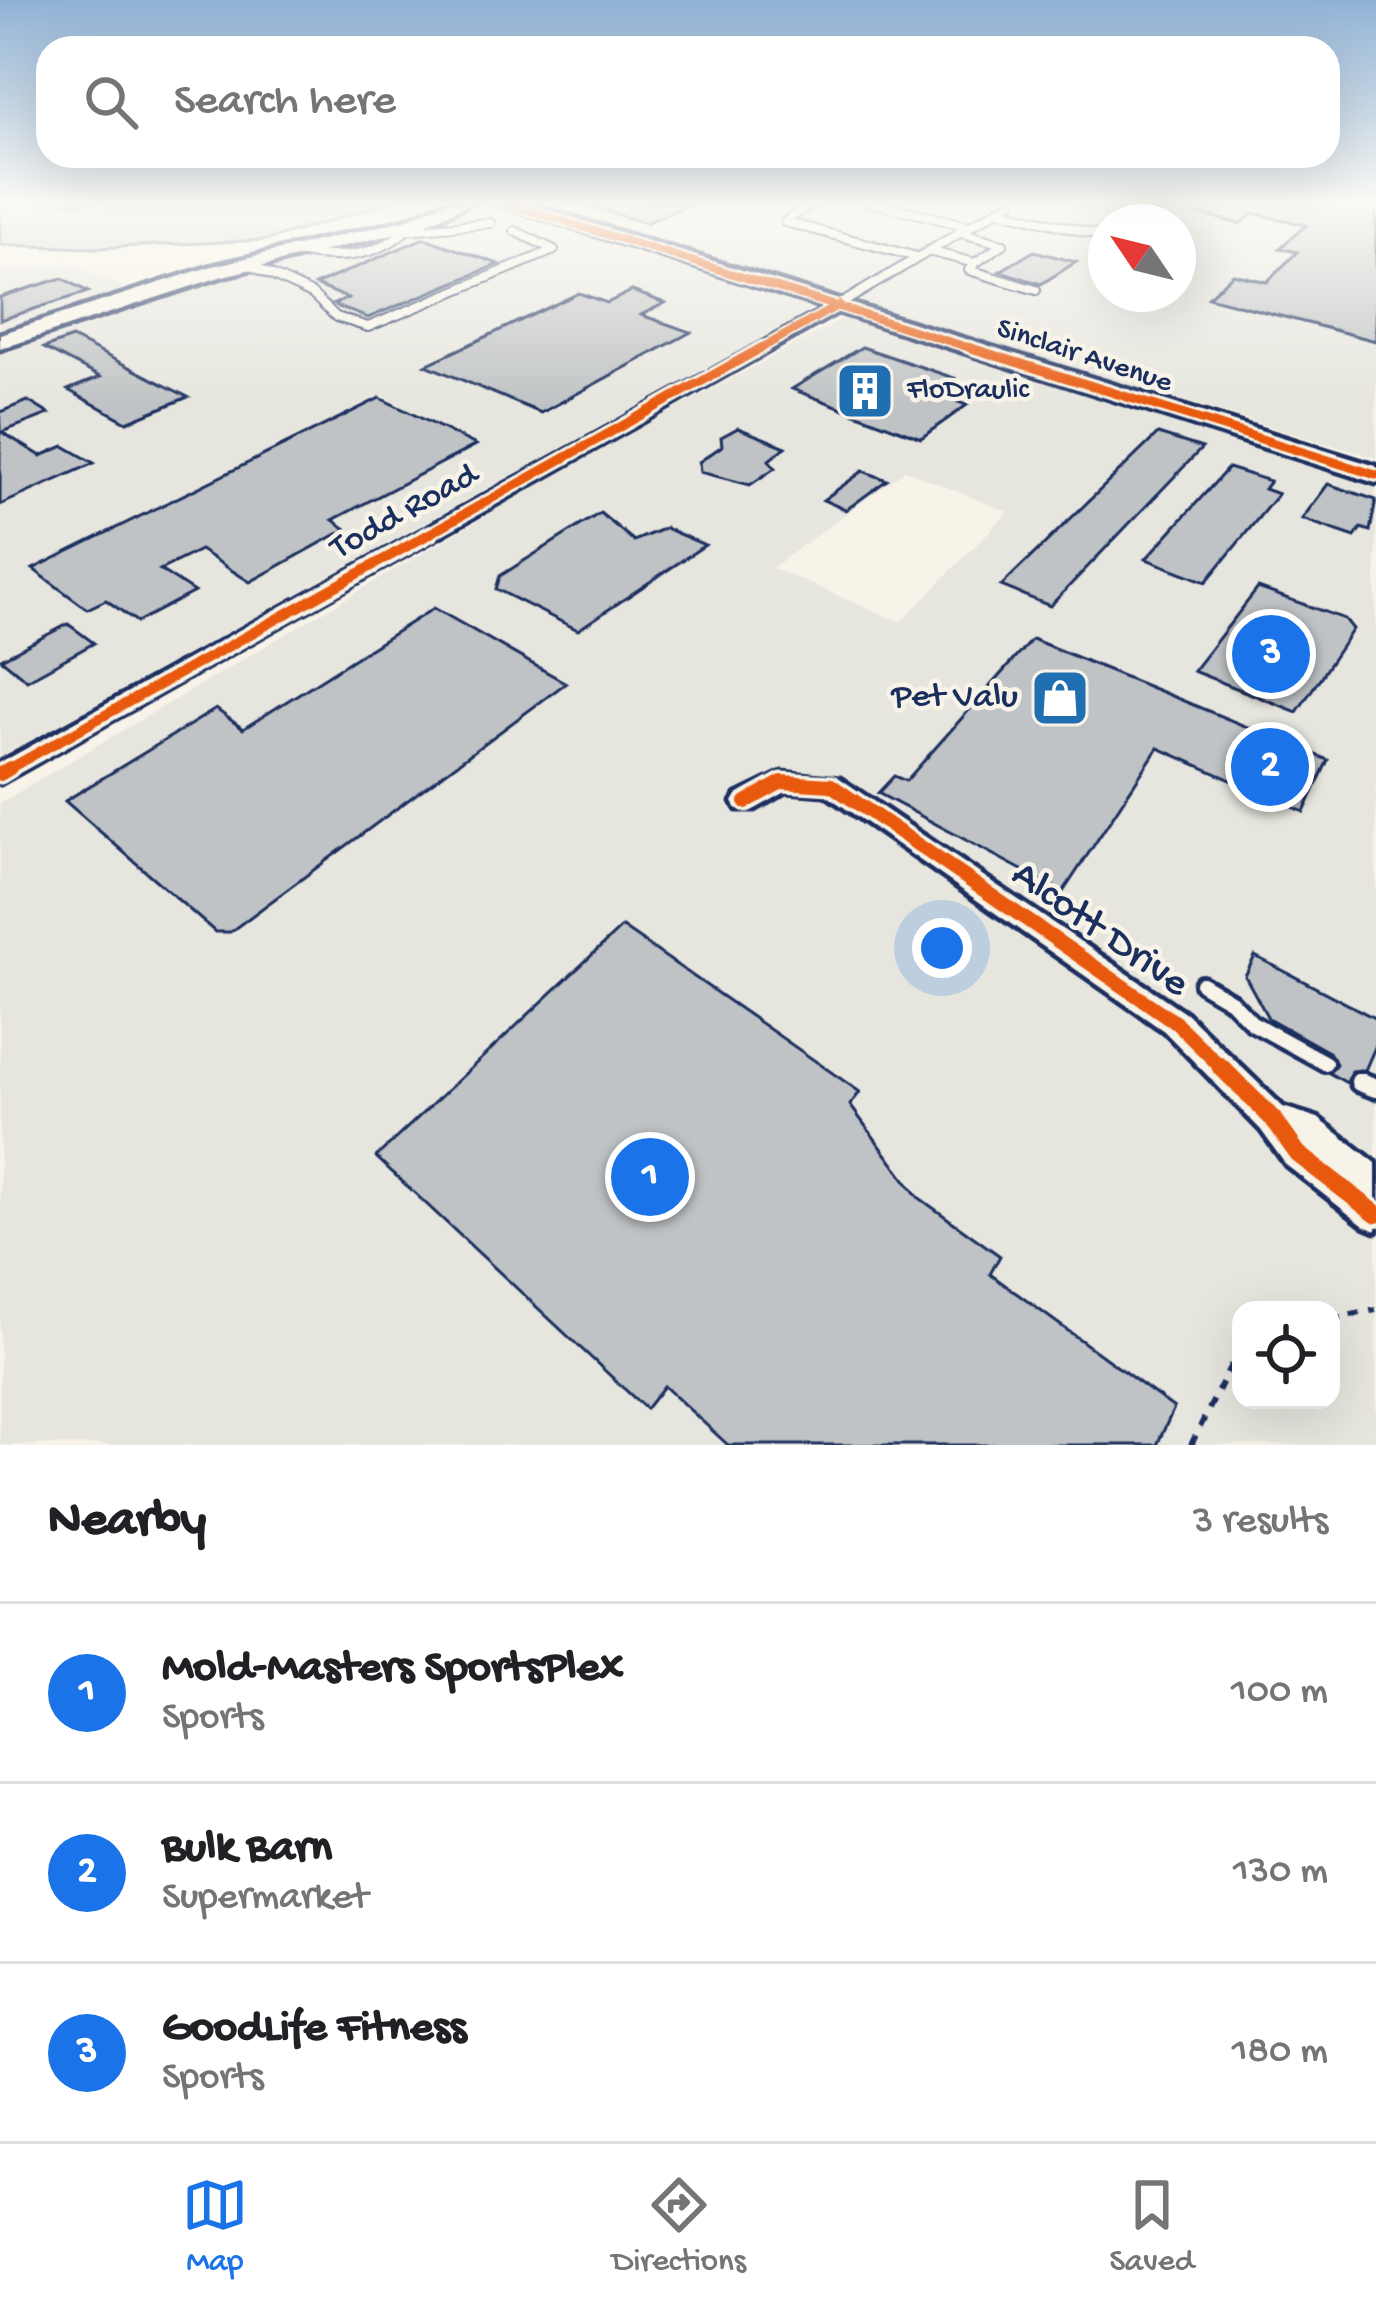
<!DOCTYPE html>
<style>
body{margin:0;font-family:"Gochi Hand",sans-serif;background:#f6f6f6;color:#202124}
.controls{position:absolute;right:36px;bottom:36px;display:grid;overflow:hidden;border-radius:24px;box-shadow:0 12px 48px #0002}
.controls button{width:108px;height:108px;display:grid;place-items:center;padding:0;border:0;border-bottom:3px solid #e0e0e0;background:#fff;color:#202124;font:60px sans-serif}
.compass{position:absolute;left:1088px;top:204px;width:108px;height:108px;border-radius:50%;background:#fff;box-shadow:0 12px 48px #0002;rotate:305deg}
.you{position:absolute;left:942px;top:948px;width:42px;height:42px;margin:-30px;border:9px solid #fff;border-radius:50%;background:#1a73e8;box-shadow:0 0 0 18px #1a73e833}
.badge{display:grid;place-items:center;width:78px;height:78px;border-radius:50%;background:#1a73e8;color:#fff;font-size:39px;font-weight:700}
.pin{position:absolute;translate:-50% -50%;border:6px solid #fff;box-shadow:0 3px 12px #0006}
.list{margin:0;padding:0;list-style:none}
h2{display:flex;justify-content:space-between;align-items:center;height:156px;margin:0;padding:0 48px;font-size:51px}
h2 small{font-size:39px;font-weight:400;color:#757577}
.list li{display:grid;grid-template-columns:78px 1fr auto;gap:36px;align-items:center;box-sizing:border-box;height:180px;padding:0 48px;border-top:3px solid #e0e0e0}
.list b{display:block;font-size:45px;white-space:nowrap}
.list p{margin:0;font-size:39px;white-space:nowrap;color:#757577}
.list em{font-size:39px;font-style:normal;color:#757577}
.icon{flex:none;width:66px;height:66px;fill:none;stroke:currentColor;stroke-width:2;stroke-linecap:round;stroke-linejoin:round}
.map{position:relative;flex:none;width:1376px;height:1445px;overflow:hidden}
.search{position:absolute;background:#fff;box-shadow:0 12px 48px #0002;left:36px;right:36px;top:36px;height:132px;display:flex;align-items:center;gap:30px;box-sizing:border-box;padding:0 42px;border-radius:36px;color:#757577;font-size:45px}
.sheet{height:696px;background:#fff}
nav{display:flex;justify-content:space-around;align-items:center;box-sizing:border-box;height:168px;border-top:3px solid #e0e0e0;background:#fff;font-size:33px;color:#757577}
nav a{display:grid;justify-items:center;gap:6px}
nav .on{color:#1a73e8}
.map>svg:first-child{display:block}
.built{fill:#e6e5de;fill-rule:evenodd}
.green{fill:#d7d6d4;stroke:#798299;stroke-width:3}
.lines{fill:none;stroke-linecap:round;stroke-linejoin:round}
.river{fill:#acb0b9;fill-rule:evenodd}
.building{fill:#c0c3c5;stroke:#1b2f5e;stroke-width:3}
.lane-far2-casing{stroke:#1b2f5e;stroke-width:12}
.lane-far1-casing{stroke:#1b2f5e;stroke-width:22}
.lane-casing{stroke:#1b2f5e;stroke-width:27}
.street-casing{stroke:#1b2f5e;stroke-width:9}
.secondary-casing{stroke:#1b2f5e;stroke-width:9}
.path{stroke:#1b2f5e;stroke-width:6;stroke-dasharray:10 10;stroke-linecap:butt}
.lane-far2{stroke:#f7f3e8;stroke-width:8}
.lane-far1{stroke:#f7f3e8;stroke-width:14}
.lane{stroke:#f7f3e8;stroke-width:18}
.street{fill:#f7f3e8;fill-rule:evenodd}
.secondary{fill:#f7f3e8;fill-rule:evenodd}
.cycleway-far4-casing{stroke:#f7f3e8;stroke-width:12}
.cycleway-far3-casing{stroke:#f7f3e8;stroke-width:15}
.cycleway-far2-casing{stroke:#f7f3e8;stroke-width:18}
.cycleway-far1-casing{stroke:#f7f3e8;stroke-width:21}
.cycleway-casing{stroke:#f7f3e8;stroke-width:26}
.cycleway-far4{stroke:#e8590c;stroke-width:8}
.cycleway-far3{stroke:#e8590c;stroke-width:9}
.cycleway-far2{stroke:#e8590c;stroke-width:10}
.cycleway-far1{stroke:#e8590c;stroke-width:14}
.cycleway{stroke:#e8590c;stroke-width:18}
.labels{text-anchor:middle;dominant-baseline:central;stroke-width:9;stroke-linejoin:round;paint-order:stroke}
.far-street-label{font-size:30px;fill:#1b2f5e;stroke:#f7f3e8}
.far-poi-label{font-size:30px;fill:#1b2f5e;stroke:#f7f3e8;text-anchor:start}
.street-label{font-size:36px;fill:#1b2f5e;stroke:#f7f3e8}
.poi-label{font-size:36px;fill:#1b2f5e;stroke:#f7f3e8;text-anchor:end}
.near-street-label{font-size:42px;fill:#1b2f5e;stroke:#f7f3e8}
</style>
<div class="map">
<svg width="1376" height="1445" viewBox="0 0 1376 1445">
<rect width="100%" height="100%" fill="#f7f3e8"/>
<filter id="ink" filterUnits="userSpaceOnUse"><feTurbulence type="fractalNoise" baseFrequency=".00833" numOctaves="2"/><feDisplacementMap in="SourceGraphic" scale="24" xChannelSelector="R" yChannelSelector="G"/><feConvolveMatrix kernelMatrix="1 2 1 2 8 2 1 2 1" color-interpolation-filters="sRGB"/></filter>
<g filter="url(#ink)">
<g class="built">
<path d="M 537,202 L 1376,202 L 1376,458 L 656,244 ZM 1106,222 L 1178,222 L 1178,294 L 1106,294 Z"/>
<polygon points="485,204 803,304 810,311 0,757 0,271 67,263 156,299 250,265 405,232"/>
<path d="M 845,317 L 1376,484 L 1376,1445 L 0,1445 L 0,803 L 565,469 ZM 905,470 L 1008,512 L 901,622 L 772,568 ZM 1241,1310 L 1331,1310 L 1331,1400 L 1241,1400 Z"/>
</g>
<polygon class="green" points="0,202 392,202 267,240 96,248 0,245"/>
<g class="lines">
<polygon class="river" points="206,202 354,202 344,208 276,213"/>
</g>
<g class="building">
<polygon points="592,202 694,202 646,223 591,207"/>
<polygon points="1214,202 1376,202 1376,341 1208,297 1233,274 1267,282 1297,252 1280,248 1306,225 1253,213 1241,224 1199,214"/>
<polygon points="424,238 499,264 368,318 338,307 334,304 348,298 315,285"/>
<polygon points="1034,251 1076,262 1041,284 1000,271"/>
<polygon points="62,278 88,292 0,320 0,297"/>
<polygon points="632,291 665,303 641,315 691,332 541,413 426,365 579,293 607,303"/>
<polygon points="72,338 188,397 127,422 68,390 100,377 44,348"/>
<polygon points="862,347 954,378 932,393 967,405 921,438 792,389"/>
<polygon points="380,398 476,445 333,520 346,529 250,582 200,550 160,570 194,592 137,622 106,600 87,609 33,569"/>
<polygon points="28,401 49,414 2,432 41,456 64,446 94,463 0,505 0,412"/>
<polygon points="738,428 786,447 769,460 775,468 750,485 700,472 699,462 722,446 721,437"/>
<polygon points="1158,434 1202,448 1050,606 1001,586"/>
<polygon points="1228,468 1270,481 1264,489 1278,494 1206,582 1146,559"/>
<polygon points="863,471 887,480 846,510 823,500"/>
<polygon points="1328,484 1376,500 1370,531 1361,528 1355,537 1302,519"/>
<polygon points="600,513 634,541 665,528 705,545 578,630 496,589 500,576"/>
<polygon points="1258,588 1345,619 1353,629 1297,712 1193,671"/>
<polygon points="434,608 566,683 230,932 215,932 65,801 216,709 243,729"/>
<polygon points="68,624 94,643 27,680 1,659"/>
<polygon points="1032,639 1328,760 1304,812 1158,748 1063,892 878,793 894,776 906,781"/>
<polygon points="622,927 860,1092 850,1105 918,1197 1000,1256 990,1274 1174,1408 1157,1445 728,1445 664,1386 646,1409 376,1157"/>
<polygon points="1255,956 1376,1019 1376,1045 1365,1070 1352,1071 1347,1083 1329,1073 1336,1064 1329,1052 1268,1018 1245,976"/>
</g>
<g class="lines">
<defs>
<g id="lane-far2">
<polyline points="812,202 785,222 917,257"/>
<polyline points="871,202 968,226"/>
<polyline points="998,210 1106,237"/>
<polyline points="1137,222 1166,202"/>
<polyline points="406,230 490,223"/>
<polyline points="958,232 1003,244"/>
<path d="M 292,251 C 332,260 375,259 406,230 L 399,227"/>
<polyline points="928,251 975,263 1003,244"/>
<polyline points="245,263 312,294 336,317 368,327 554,250 515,231"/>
<polyline points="975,263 969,270 1036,290"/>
<polyline points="839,305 1011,202"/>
</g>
<polyline id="lane-far1" points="1202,984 1231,1001 1252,1023 1325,1063"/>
<polyline id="lane" points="1360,1082 1376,1088"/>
<g id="street">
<polygon points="839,301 844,302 844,308 0,783 0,763"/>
<polygon points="782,773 840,779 1186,1013 1283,1107 1318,1118 1376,1163 1376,1231 1364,1226 1286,1165 1261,1130 1164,1031 825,794 786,791 755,809 737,809 733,802 737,795"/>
</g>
<g id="secondary">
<polygon points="446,202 472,202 418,228 223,276 0,349 0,334 209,267 405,220"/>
<polygon points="493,202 522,202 1376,466 1376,483"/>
</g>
</defs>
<use href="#lane-far2" class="lane-far2-casing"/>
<use href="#lane-far1" class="lane-far1-casing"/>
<use href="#lane" class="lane-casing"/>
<use href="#street" class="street-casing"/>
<use href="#secondary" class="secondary-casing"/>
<g class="path">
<polyline points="1331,1319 1376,1310"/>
<polyline points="1191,1445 1241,1345"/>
</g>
<use href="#lane-far2" class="lane-far2"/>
<use href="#lane-far1" class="lane-far1"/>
<use href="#lane" class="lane"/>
<use href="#street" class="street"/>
<use href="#secondary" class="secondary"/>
<defs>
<g id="cycleway-far4">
<polyline points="502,202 977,350"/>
<polyline points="758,350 839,305"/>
</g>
<g id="cycleway-far3">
<polyline points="968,347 1376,475"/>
<polyline points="425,536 763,347"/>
</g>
<polyline id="cycleway-far2" points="5,771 431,533"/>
<g id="cycleway-far1">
<polyline points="0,774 10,768"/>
<polyline points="746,802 782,782 831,785 1175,1022 1223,1069"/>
</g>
<polyline id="cycleway" points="1220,1066 1273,1119 1298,1154 1376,1214"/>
</defs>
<use href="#cycleway-far4" class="cycleway-far4-casing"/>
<use href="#cycleway-far3" class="cycleway-far3-casing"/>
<use href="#cycleway-far2" class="cycleway-far2-casing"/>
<use href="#cycleway-far1" class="cycleway-far1-casing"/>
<use href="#cycleway" class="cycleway-casing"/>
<use href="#cycleway-far4" class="cycleway-far4"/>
<use href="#cycleway-far3" class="cycleway-far3"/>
<use href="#cycleway-far2" class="cycleway-far2"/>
<use href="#cycleway-far1" class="cycleway-far1"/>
<use href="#cycleway" class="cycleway"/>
</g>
</g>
<linearGradient id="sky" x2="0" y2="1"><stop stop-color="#90b2d5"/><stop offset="0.5" stop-color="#fbfaf5"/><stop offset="1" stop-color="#fbfaf5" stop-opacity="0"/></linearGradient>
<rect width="1376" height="405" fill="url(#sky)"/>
<defs>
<symbol id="building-square" viewBox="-11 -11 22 22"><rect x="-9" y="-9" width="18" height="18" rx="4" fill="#1f6fb2" stroke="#f7f3e8"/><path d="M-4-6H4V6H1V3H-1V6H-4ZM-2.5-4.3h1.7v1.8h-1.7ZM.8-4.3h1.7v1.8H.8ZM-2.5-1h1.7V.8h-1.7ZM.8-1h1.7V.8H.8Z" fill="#fff"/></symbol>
<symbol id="shop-square" viewBox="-11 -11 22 22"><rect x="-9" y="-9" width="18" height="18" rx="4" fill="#1f6fb2" stroke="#f7f3e8"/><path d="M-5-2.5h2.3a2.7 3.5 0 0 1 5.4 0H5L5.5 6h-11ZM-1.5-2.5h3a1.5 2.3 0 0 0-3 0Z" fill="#fff"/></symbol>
</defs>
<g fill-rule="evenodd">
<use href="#building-square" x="832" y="358" width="66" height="66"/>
<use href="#shop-square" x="1027" y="665" width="66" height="66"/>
</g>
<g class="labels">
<g class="far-street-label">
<text transform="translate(1084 357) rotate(18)">Sinclair Avenue</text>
</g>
<g class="far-poi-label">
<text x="907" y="391">FloDraulic</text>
</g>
<g class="street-label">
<text transform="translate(405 513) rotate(-29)">Todd Road</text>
</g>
<g class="poi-label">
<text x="1018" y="698">Pet Valu</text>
</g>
<g class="near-street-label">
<text transform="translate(1099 931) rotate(35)">Alcott Drive</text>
</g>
</g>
</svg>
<div class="controls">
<button><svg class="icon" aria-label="locate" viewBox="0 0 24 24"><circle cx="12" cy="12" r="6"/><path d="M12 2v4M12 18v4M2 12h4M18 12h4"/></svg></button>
</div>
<svg class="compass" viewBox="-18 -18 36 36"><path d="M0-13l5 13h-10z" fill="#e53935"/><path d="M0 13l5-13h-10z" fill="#757577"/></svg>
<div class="you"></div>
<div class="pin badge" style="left:650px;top:1177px">1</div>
<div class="pin badge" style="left:1270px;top:767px">2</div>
<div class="pin badge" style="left:1271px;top:654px">3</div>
<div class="search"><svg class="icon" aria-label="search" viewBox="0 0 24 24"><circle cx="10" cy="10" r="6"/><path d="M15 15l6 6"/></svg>Search here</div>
</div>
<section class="sheet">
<h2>Nearby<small>3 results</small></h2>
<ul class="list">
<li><span class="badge">1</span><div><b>Mold-Masters SportsPlex</b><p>Sports</p></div><em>100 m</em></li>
<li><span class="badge">2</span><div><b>Bulk Barn</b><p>Supermarket</p></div><em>130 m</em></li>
<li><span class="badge">3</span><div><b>GoodLife Fitness</b><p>Sports</p></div><em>180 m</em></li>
</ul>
</section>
<nav>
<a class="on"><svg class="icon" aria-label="map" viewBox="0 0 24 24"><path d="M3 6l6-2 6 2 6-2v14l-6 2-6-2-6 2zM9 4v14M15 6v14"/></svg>Map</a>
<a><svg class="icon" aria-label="directions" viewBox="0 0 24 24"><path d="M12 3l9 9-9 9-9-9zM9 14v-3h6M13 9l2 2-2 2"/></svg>Directions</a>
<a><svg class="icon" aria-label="saved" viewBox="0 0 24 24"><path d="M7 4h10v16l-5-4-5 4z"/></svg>Saved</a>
</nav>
